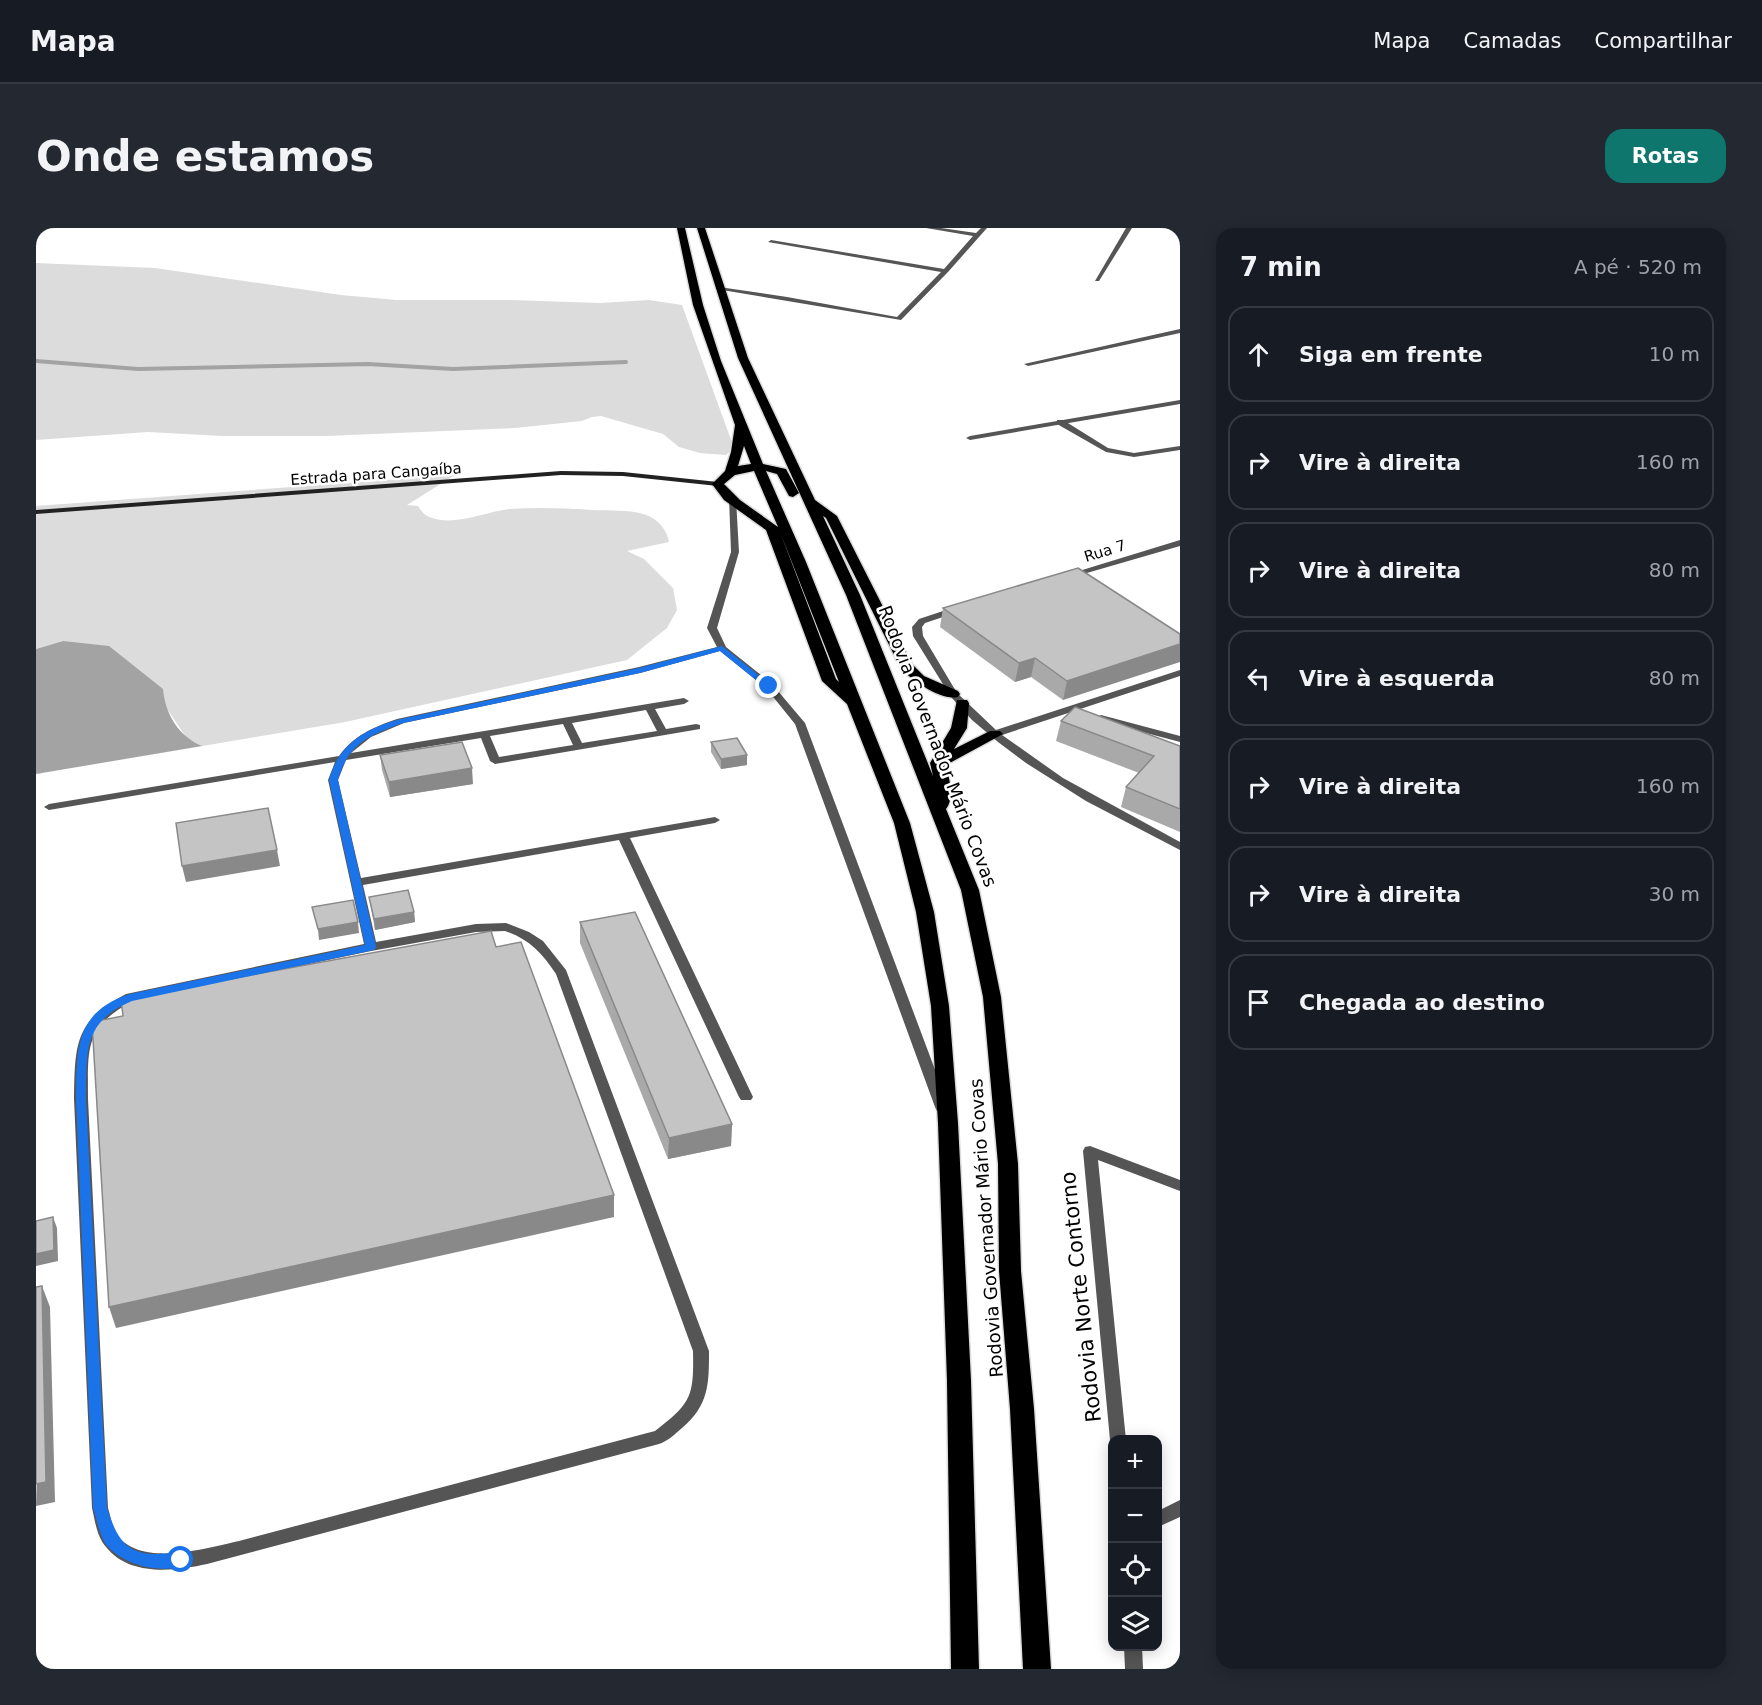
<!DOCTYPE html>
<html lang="pt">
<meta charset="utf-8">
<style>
body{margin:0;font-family:"DejaVu Sans",sans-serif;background:#242831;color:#f1f3f6}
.controls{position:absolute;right:18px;bottom:18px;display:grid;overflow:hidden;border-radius:12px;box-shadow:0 3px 15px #0003}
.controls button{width:54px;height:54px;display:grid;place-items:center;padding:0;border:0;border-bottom:2px solid #363941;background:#171b24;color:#f1f3f6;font:30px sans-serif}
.stop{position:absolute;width:18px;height:18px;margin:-14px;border:4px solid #1a73e8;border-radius:50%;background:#fff}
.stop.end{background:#1a73e8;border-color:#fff;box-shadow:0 2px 6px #0008}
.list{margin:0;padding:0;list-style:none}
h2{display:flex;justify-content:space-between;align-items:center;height:78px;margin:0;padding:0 24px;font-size:26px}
h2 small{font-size:20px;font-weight:400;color:#9ea1a6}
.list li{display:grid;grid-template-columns:39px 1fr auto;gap:18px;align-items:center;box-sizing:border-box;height:96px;margin:0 12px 12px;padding:0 12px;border:2px solid #363941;border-radius:18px}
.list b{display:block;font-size:22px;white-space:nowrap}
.list em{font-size:20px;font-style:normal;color:#9ea1a6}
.icon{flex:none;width:33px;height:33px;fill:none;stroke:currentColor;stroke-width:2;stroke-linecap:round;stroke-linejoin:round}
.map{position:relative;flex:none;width:1144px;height:1441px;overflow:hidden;border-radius:18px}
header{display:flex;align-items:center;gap:36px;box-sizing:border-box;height:84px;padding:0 30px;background:#171b24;border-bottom:2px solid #363941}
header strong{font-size:28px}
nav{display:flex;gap:33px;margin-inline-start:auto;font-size:21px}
.intro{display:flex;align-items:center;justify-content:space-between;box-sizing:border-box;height:144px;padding:0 36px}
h1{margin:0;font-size:42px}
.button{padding:15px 27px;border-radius:18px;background:#0f766e;color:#fff;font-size:21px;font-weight:700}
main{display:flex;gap:36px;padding:0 36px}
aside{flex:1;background:#171b24;border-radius:18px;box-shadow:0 3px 15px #0003}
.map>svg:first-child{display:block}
.green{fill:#dcdcdc}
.water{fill:#a3a3a3}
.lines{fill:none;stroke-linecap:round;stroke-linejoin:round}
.stream{stroke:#a3a3a3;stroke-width:4}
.highway-casing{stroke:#dbdbdb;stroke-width:3}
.lane{fill:#555;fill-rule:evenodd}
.street{fill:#555;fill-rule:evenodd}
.secondary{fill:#222;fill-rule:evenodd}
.highway{fill:#000;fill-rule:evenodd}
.wall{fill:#a9a9a9}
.shaded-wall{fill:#898989}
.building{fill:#c4c4c4;stroke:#898989;stroke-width:1.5}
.route{fill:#1a73e8}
.labels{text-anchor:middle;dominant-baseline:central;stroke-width:5;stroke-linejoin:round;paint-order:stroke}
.far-street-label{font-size:15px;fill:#000;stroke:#fff}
.street-label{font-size:18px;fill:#000;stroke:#fff}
.near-street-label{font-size:21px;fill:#000;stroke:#fff}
</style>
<header>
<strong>Mapa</strong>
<nav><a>Mapa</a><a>Camadas</a><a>Compartilhar</a></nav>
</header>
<div class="intro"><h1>Onde estamos</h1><a class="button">Rotas</a></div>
<main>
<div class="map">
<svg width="1144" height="1441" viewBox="0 0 1144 1441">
<rect width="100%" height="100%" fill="#fff"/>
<g class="green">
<polygon points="0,35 119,40 305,67 360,72 475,72 564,75 613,72 646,77 698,220 690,227 664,225 643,219 627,206 565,188 556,189 546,193 479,200 290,208 186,208 112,204 0,212"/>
<path d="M 419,247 L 371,277 L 382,278 C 385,283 389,288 396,290 C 419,298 449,284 473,281 C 501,279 528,280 556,282 C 574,283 593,281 610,287 C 622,291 631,302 633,314 L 591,323 L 608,331 L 637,360 L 641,382 L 631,400 L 591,432 L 309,494 L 0,546 L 165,518 L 152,512 L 129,478 L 27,413 L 0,421 L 0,278 Z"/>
</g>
<path class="water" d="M 27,413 L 73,418 L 127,461 C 129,485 142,508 166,518 L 0,546 L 0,421 Z"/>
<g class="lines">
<polyline class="stream" points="0,133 102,141 332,136 417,141 590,134"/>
<defs>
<g id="highway">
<path d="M 641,0 L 649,0 L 667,77 L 685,133 L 727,236 L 750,241 L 763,265 L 757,269 L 753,268 L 741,246 L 730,243 L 770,334 L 874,595 L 898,684 L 913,778 L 922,895 L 935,1153 L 943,1441 L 915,1441 L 911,1153 L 902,895 L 895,778 L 880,684 L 858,595 L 811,476 L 786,453 L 730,302 L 688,272 L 676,256 L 689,243 L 695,224 L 699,197 L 657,77 ZM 708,218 L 715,236 L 702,238 ZM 718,243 L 742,299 L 704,272 L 688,256 L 699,247 ZM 744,304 L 803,454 L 800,451 Z"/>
<path d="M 661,0 L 669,0 L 712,130 L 779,272 L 801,288 L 876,436 L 888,448 L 922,463 L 924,466 L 922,469 C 905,473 876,452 865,441 L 790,290 L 787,288 L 824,367 L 897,548 L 894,535 L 915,500 L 921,472 L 931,472 L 933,475 L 931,500 L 918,521 L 954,503 L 964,503 L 967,506 L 910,537 C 913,550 919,570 910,581 L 943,662 L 965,769 L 982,936 L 985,1043 L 998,1181 L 1015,1441 L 987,1441 L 974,1181 L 963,1043 L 962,936 L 947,769 L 925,662 L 810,367 L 702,130 Z"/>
</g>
</defs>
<use href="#highway" class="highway-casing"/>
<g class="lane">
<polygon points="1021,192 1027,192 1072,220 1098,225 1144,218 1144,222 1098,229 1070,224 1021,196"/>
<path d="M 693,269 L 700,271 L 703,324 L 681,400 L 690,419 L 736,456 L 769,495 L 913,879 L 911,883 L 901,883 L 899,879 L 759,496 L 730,460 L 684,423 L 604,445 L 368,495 L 335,509 L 315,525 L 648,470 L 653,473 L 648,476 L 619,481 L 630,501 L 660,496 L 664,497 L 664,501 L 459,536 L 454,533 L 445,510 L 310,532 L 302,552 L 325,650 L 679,589 L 684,592 L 679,595 L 594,610 L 717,869 L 715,872 L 705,872 L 703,869 L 583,612 L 327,657 L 340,714 L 440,696 L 470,695 L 493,704 L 507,713 L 530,742 L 673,1123 C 673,1156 673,1177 646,1200 C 639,1206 632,1213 623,1216 L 171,1336 C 139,1343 94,1349 70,1319 C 61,1309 59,1293 56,1280 L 38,871 C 39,817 38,793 90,766 L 328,716 L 292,552 L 299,534 L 13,582 L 8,579 L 13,576 L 303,528 C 318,507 338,499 361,491 L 603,439 L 681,419 L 671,400 L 695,324 ZM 610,482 L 621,503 L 546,515 L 536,495 ZM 527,496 L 537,517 L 463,529 L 454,508 ZM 469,703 C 493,711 506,725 520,746 L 657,1123 C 658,1169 655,1175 619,1203 L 203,1313 C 170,1320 106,1340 81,1307 C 76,1300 75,1289 72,1280 L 52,871 C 52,820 48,799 97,773 L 335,723 L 440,704 Z"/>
<polygon points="1065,487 1144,508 1144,514 1061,492 1060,490"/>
</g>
<g class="street">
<polygon points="890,0 905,0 940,5 945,0 951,0 912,44 865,92 680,61 683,59 751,69 861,89 905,44 732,14 735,12 908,41 937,8"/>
<polygon points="1090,0 1096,0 1063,53 1059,53"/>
<polygon points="1144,101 1144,105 992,138 988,136"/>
<polygon points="1144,172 1144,176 934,212 930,210 934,208"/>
<polygon points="1144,312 1144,318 1037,349 1031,349 1030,347"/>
<polygon points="922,378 925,379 925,383 889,395 886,399 887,408 921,465 960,502 1144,442 1144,448 966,507 1027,550 1144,614 1144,622 1050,573 990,535 962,514 936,492 915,469 877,408 876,399 883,391"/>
<polygon points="1054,918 1144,952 1144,963 1062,932 1090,1212 1076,1212 1076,1217 1074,1212 1047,923 1049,919"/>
<polygon points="1144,1272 1144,1289 1122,1299 1122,1283"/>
<polygon points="1088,1418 1106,1418 1107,1441 1089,1441"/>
</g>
<polygon class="secondary" points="525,243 587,244 682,254 686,256 682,258 587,248 525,247 0,286 0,282"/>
<use href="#highway" class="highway"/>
</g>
<g class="wall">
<polygon points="907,380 1144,406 1027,472 995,449 979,454 904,399"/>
<polygon points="1025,493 1144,518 1144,604 1085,579 1090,559 1103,545 1020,513"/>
<polygon points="675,514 711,537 685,541 675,524"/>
<polygon points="344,527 437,556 354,569 346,542"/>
<polygon points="333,669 378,684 379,694 339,702"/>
<polygon points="544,694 696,896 695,918 632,931 544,715"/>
</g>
<g class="shaded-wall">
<polygon points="1144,416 1144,434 1027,472 1031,453"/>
<polygon points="999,430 995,449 979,454 983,435"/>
<polygon points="711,527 711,537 685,541 685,531"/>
<polygon points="436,540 437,556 354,569 353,554"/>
<polygon points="241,622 244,638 150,654 146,638"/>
<polygon points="378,684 379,694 339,702 338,691"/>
<polygon points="322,694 323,705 283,712 282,701"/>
<polygon points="696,896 695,918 632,931 633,910"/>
<polygon points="578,967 578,989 80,1100 73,1079"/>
<polygon points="17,989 21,1000 22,1033 0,1038 0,1026"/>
<polygon points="6,1058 14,1079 19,1274 0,1278"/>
</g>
<g class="building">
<polygon points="1042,340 1144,406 1144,416 1031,453 999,430 983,435 907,380"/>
<polygon points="1039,479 1144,518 1144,581 1090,559 1118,528 1025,493"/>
<polygon points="701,510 711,527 685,531 675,514"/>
<polygon points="426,514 436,540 353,554 344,527"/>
<polygon points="232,580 241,622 146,638 140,595"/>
<polygon points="372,662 378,684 338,691 333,669"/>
<polygon points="317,672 322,694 282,701 276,679"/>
<polygon points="599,684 696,896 633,910 544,694"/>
<polygon points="455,703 460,719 485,714 578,967 73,1079 56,794 87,788 85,771"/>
<polygon points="17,989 18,1022 0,1026 0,993"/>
<polygon points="6,1058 10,1254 0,1256 0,1059"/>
</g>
<path class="route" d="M 686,418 L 735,457 L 735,460 L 730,460 L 684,423 L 604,445 L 367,495 C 334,507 312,515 302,552 L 340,719 L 338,722 L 96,773 C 46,794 51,824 50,871 L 71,1280 C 80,1307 88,1327 122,1326 C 131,1326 141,1324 150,1327 L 152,1332 L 150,1337 C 126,1346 90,1338 72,1319 C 64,1311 61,1291 57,1280 L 40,871 C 41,822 38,784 94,766 L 329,717 L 293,552 C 303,515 331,500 365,491 L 603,440 Z"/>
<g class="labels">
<g class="far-street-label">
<text transform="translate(340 246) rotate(-4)">Estrada para Cangaíba</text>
<text transform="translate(1069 323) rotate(-17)">Rua 7</text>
</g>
<g class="street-label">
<text transform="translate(902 518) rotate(69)">Rodovia Governador Mário Covas</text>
<text transform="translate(950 1000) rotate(-94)">Rodovia Governador Mário Covas</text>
</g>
<g class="near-street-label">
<text transform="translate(1045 1069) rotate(-96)">Rodovia Norte Contorno</text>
</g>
</g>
</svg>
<div class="controls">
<button>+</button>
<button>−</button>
<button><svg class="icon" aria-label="locate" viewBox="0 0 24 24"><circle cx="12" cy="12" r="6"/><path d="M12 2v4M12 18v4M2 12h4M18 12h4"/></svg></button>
<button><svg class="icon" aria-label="layers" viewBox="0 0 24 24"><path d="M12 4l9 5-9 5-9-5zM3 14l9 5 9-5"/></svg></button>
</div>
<div class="stop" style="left:145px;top:1332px"></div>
<div class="stop end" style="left:733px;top:458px"></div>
</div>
<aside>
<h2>7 min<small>A pé · 520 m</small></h2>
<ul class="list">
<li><svg class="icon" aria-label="ahead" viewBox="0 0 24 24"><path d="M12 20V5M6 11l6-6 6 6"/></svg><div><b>Siga em frente</b></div><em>10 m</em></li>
<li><svg class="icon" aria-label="right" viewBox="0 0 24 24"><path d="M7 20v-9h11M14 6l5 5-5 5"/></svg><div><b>Vire à direita</b></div><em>160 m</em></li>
<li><svg class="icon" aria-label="right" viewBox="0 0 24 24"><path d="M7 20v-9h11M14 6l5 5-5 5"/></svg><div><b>Vire à direita</b></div><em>80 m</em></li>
<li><svg class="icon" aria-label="left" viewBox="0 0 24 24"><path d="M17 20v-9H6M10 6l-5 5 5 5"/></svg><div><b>Vire à esquerda</b></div><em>80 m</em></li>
<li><svg class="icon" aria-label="right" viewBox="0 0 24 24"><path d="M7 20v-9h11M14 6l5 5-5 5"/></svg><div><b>Vire à direita</b></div><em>160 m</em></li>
<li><svg class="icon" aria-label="right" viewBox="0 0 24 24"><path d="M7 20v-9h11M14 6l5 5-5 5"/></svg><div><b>Vire à direita</b></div><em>30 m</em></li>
<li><svg class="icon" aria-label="arrive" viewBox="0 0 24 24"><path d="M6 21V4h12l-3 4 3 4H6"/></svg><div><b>Chegada ao destino</b></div></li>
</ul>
</aside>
</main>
